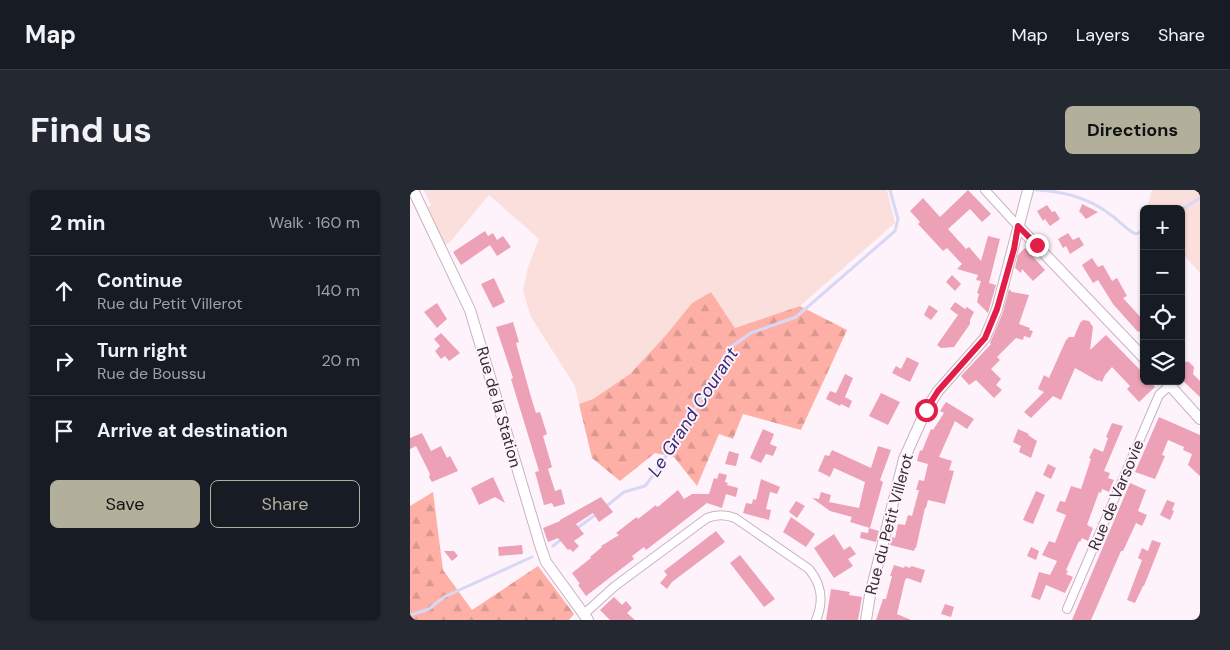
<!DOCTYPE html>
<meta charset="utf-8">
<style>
body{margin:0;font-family:"DM Sans",sans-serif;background:#242831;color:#f1f3f6}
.controls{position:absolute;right:15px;top:15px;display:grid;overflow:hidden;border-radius:8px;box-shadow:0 1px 4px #0004}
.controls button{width:45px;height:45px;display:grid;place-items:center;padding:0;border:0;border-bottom:1px solid #363941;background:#171b24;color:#f1f3f6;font:25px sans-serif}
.stop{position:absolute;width:15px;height:15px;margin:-11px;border:4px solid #e11d48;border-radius:50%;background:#fff}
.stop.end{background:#e11d48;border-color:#fff;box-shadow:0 1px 5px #0008}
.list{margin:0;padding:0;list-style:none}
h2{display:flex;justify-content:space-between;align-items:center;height:65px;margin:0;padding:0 20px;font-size:21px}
h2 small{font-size:16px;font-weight:400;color:#9ea1a6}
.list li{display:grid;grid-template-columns:32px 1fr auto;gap:15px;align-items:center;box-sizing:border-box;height:70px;padding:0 20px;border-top:1px solid #363941}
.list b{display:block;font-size:19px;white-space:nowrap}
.list p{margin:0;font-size:16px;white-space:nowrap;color:#9ea1a6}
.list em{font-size:16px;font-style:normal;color:#9ea1a6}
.actions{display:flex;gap:10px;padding:15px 20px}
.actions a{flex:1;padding:11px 0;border:1px solid #b2b09b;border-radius:8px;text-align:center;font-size:18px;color:#b2b09b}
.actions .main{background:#b2b09b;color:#111}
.icon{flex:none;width:28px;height:28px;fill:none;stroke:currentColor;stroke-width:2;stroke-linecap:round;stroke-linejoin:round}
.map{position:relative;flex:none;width:790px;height:430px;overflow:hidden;border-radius:8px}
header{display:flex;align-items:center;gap:30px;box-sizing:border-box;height:70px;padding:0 25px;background:#171b24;border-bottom:1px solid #363941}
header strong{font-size:24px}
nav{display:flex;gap:28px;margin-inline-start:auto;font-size:18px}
.intro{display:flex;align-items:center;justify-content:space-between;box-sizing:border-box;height:120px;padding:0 30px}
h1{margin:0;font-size:35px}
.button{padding:12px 22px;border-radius:8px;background:#b2b09b;color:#111;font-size:18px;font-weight:700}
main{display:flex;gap:30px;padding:0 30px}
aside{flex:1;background:#171b24;border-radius:8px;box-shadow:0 1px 4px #0004}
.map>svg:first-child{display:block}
.grass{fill:#fbdfdc}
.forest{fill:url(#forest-firs)}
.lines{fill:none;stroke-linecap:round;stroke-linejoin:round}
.stream{stroke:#d8d8f4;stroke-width:3}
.building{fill:#eca1b7}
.minor-casing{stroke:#cab1c3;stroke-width:10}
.tertiary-casing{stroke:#cab1c3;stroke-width:12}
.minor{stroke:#fff;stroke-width:8}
.tertiary{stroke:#fff;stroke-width:10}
.route{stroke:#e11d48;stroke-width:6}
.labels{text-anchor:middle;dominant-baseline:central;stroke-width:4;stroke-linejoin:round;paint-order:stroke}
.street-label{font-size:16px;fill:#362c34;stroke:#fef3fb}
.water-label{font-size:18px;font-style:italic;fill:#352a76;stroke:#fef3fb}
</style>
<header>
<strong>Map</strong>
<nav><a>Map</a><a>Layers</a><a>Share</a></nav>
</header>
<div class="intro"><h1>Find us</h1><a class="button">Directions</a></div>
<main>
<aside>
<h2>2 min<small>Walk · 160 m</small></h2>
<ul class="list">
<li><svg class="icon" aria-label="ahead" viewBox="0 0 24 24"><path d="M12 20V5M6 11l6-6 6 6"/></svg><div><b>Continue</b><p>Rue du Petit Villerot</p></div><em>140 m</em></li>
<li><svg class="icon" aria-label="right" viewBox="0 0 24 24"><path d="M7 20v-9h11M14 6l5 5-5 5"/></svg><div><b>Turn right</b><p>Rue de Boussu</p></div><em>20 m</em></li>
<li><svg class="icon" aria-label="arrive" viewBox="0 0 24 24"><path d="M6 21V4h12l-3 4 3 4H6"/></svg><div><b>Arrive at destination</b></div></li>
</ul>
<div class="actions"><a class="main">Save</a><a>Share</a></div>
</aside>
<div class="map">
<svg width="790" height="430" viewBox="0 0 790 430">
<defs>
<pattern id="forest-firs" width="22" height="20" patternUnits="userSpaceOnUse" patternTransform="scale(1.25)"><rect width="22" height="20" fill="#feb0a7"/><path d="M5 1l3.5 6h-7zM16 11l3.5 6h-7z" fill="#da9890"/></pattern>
</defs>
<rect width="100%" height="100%" fill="#fef3fb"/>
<g class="grass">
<polygon points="14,0 477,0 485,33 390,116 325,138 301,102 282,113 256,145 220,184 183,209 169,214 165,196 121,127 113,101 118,77 129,49 79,5 41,51 35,55 17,18 21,15"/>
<polygon points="742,0 790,0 790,83 771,62 771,19 737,19"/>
</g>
<g class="forest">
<polygon points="301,102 325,138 390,116 437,140 391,240 333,224 323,249 309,244 287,296 264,267 245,263 210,291 182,268 169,214 183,209 220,184 256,145 282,113"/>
<polygon points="23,302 33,380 62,420 128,376 164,424 159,430 0,430 0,316"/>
</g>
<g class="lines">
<g class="stream">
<path d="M 626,0 C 653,1 679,8 701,25 C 710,31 716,40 726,44 L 734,40"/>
<polyline points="771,20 790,8"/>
<polyline points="194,318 214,302 235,296 251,275 274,234 281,225 301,194 315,165 321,157 341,143 386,127 485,41 488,29 480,0"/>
<polyline points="166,339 188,323"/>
<polyline points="143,356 153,348"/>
<polyline points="0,425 19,419 34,407 122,367"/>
</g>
</g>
<g class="building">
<polygon points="558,0 581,24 572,32 560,19 538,39 556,59 559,57 571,71 578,46 590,49 579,93 586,95 578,123 567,112 569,104 567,103 571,91 566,90 568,85 547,79 552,74 537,58 533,61 508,34 510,32 500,21 513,8 530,27"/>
<polygon points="672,14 688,22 676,29 671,23 669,22"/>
<polygon points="637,15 642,22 645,21 650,29 640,36 635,29 633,31 627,21"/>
<polygon points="75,41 78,46 83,43 87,50 93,46 101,57 87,66 80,55 51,75 43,62"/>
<polygon points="658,43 663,50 669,47 674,55 660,64 656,56 653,58 648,49"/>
<polygon points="615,58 635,80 623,91 612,79 611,83 605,78 608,65"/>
<polygon points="682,68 688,77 693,75 702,91 707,88 717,106 713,108 734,131 734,143 727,141 703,114 688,90 683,93 672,75"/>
<polygon points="542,85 551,94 545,101 536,92"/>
<polygon points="84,88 95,112 83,118 71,94"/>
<polygon points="599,99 602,102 619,105 609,134 620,138 619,140 623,141 620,148 614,146 613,150 606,148 587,167 590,170 581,179 591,189 586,195 592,200 584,208 566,190 559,195 551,186 581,154 580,153 593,122"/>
<polygon points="545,112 555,119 557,117 564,122 560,130 560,134 544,157 531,158 527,155 548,125 540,119"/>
<polygon points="27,113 37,129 27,138 14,122"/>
<polygon points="519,115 528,121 521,130 514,125"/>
<polygon points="673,130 679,131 683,137 680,160 696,145 734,184 734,191 740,191 745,197 729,212 717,199 720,196 702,177 695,185 692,192 689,190 688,191 665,178 651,210 643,206 621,228 614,222 634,202 628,199 634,185 639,188 656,150 659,147 664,147 670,133"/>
<polygon points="103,132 109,152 106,153 121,207 126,223 130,222 137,244 133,246 142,277 138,279 145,301 151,299 155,314 144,317 142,313 134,315 125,282 129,281 101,189 103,188 86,137"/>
<polygon points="31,143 50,163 39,171 35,166 31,169 25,161 30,156 24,149"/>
<polygon points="497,167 509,173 500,192 482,183 486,176 491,179"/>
<polygon points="771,171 779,172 784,177 783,184 790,191 790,207 771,189"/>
<polygon points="435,184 443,188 435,207 442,211 439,218 431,214 430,216 416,209 420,201 426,203"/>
<polygon points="471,203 490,212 478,235 459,226"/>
<polygon points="536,212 564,229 557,239 545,231 529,267 542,271 539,280 544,281 535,314 518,310 516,318 515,318 506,358 505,358 504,361 480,355 482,347 485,348 488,334 495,335 498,325 502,326 509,300 506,300 509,290 514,291 518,274 507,271 510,260 512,261 521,239 523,240 534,223 530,221"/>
<polygon points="749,227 790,245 790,286 778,275 782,264 773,260 774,257 758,250 752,265 755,266 745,289 725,282"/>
<polygon points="702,233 713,236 694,281 700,283 698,288 704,290 699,302 692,299 691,303 689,302 677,335 683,338 678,351 672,348 670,352 669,351 656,380 658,381 656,384 663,387 655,403 636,395 630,410 621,407 629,382 640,385 647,371 632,365 639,351 645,353 656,325 646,321 650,311 655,312 661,296 671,299 681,269 679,268 684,258 693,262 698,248 696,247"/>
<polygon points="353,239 364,244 360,254 367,257 363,266 356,264 351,273 340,268"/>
<polygon points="608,239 619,244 618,245 627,251 621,268 609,262 611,256 603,252"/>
<polygon points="12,243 21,261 31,256 37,268 40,266 48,281 22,292 19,287 20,284 6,256 0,259 0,248"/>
<polygon points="468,256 481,260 470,290 473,292 460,338 440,332 442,327 420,321 402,308 409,309 411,302 421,305 419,312 449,318 455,292 424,278 420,287 408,281 415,265 419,266 422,260 461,278"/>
<polygon points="319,261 329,264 326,276 315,274"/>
<polygon points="638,274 646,278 641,289 633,285"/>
<polygon points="309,283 317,285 315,292 318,293 317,295 328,298 326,307 316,304 312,318 297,313 236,360 234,357 222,366 224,369 176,406 168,395 170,394 162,383 181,368 180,367 192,357 191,356 209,345 206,343 224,329 227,327 228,329 246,315 247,317 249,316 268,300 274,309 282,304 299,304 304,288 307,289"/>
<polygon points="83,287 95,313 85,307 69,315 61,298"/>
<polygon points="351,289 370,297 367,304 360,302 356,319 361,320 359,330 333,323 336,313 342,314 343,309 346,310"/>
<polygon points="720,293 736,300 728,321 737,325 732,336 726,333 713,361 711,361 681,430 662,430"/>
<polygon points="626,301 635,305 623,334 613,330"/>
<polygon points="191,307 203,322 189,332 183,323 166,334 174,344 164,351 169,356 163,362 160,359 158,360 148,348 138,352 133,338 150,331 150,330"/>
<polygon points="757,310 765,313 762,320 764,321 760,330 750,325"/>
<polygon points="386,311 395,316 387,328 379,322"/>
<polygon points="381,327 405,344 396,357 373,342"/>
<polygon points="459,338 469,341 466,352 450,348 451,342 458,343"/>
<polygon points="306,341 315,352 262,392 257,399 250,393 257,385 254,381"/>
<polygon points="424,344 434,360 440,356 446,364 438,369 443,376 424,388 404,358"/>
<polygon points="742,350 751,353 734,396 733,396 725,413 717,410 732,370 728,368 732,358 738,361"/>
<polygon points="112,355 113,364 89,366 88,357"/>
<polygon points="621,357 629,361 626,370 617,366"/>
<polygon points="34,361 44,361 48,366 42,371"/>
<polygon points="330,365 365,409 354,417 320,373"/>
<polygon points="484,375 494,378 495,376 500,378 501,376 515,380 511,393 497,388 495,390 487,424 501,430 466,430 473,409 476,409 482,386 480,386"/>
<polygon points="421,399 440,402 439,405 452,407 448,430 416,430"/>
<polygon points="204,407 212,415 216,411 222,418 217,423 225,430 200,430 190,420"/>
<polygon points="535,414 544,417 541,427 531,424"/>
</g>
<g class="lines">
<defs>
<g id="minor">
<polyline points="575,0 608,36"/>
<polyline points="657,419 749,205 760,195"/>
<path d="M 173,425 L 205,396 L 297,328 C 307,324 315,324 325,328 L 399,379 C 412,395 414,411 406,430"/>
</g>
<g id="tertiary">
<polyline points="3,0 60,120 131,358 136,372 178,430"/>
<polyline points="608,36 734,168"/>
<polyline points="756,191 790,229"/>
<polyline points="456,430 460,405 494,269 516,220 528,201 575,148 587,119 618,0"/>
</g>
</defs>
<use href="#minor" class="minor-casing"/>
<use href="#tertiary" class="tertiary-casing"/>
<use href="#minor" class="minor"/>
<use href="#tertiary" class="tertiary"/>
</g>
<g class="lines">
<polyline class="route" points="516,220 528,201 575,148 587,119 604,59 608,36 627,55"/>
</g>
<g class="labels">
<g class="street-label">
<text transform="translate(89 217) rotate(74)">Rue de la Station</text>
<text transform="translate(706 305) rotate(-67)">Rue de Varsovie</text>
<text transform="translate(479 334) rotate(-75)">Rue du Petit Villerot</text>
</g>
<g class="water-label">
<text transform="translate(283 222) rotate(-57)">Le Grand Courant</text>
</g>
</g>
</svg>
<div class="controls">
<button>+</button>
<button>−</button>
<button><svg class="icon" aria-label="locate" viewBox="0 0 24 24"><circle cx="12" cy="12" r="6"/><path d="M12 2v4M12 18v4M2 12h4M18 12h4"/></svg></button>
<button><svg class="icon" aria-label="layers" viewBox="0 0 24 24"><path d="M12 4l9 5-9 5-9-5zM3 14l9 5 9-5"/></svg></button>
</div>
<div class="stop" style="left:516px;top:220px"></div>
<div class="stop end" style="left:627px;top:55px"></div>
</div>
</main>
